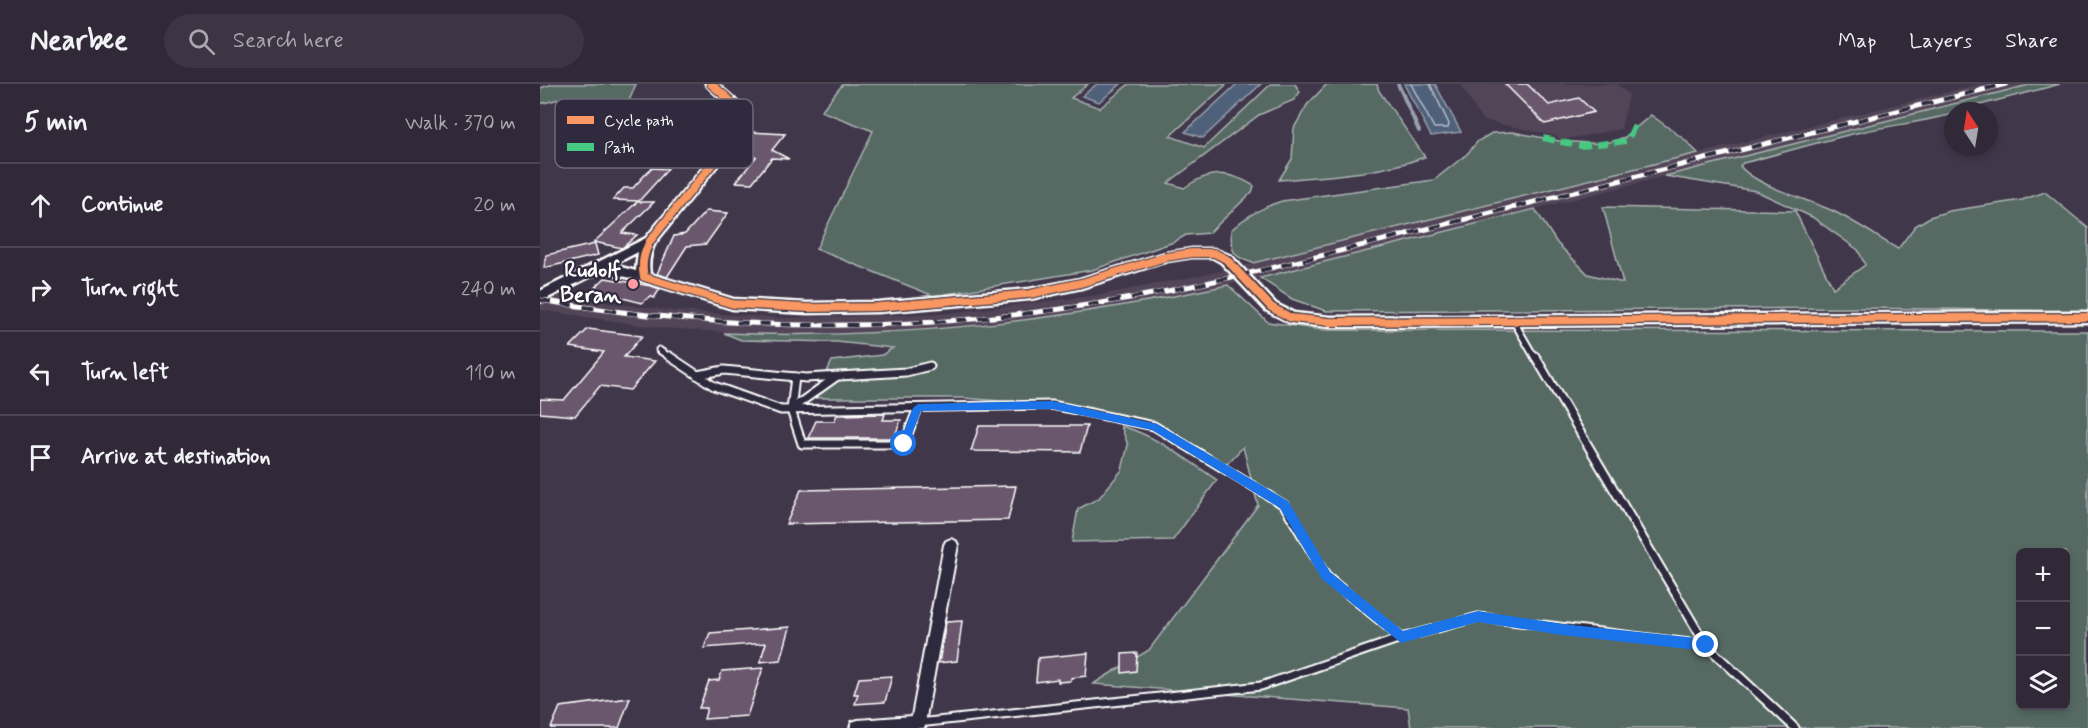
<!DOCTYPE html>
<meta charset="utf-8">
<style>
body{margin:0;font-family:Mynerve,sans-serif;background:#3d3543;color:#f1f3f6}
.controls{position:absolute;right:18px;bottom:18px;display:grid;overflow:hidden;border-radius:9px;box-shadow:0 3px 9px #0003}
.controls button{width:54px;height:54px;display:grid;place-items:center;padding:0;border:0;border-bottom:2px solid #4c4553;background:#312938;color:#f1f3f6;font:30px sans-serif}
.compass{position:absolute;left:1404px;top:18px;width:54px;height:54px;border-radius:50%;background:#312938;box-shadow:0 3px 9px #0003;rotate:348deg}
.stop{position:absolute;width:18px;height:18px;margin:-14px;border:4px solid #1a73e8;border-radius:50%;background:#fff}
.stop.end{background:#1a73e8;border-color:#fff;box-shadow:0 2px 6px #0008}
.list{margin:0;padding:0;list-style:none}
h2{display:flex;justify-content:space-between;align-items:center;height:78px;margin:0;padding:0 24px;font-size:26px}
h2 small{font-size:20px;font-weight:400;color:#a8a6ae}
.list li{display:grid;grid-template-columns:39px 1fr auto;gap:18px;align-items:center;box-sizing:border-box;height:84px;padding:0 24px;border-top:2px solid #4c4553}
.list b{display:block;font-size:22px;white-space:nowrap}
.list em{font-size:20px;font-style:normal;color:#a8a6ae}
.icon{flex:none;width:33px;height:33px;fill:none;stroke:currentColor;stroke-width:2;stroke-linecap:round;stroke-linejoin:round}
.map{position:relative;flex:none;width:1548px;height:644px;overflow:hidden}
header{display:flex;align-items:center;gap:36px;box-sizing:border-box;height:84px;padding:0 30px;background:#312938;border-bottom:2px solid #4c4553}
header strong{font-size:28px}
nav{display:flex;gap:33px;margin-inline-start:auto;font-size:21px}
.search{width:420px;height:54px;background:#3d3543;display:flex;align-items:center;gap:15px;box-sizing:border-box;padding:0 21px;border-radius:33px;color:#a8a6ae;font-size:22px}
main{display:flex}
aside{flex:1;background:#312938}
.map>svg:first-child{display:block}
.built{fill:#524458}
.green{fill:#576a64;stroke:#abb4b2;stroke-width:1.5;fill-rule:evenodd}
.water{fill:#50607a;stroke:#96a0af;stroke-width:1.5}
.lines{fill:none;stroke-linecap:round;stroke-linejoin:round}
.shore{stroke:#b9bfca;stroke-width:1.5}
.stream{stroke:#96a0af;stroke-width:4}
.building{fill:#6b566d;stroke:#fff;stroke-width:1.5}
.service-far1-casing{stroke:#fff;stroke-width:9}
.service-casing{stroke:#fff;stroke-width:11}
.minor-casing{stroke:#fff;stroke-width:4}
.tertiary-casing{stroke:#fff;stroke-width:5}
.service-far1{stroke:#2f2a3d;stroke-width:5}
.service{stroke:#2f2a3d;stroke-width:7}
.minor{fill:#2f2a3d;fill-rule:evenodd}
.tertiary{fill:#2f2a3d;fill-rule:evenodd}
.rail-casing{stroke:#fff;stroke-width:5}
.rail{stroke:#2f2a3d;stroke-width:4;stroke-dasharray:11;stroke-linecap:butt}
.quiet{stroke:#46c982;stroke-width:6;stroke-dasharray:12 6;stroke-linecap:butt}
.cycleway-casing{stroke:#2f2a3d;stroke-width:10}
.cycleway{stroke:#f99763;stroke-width:8}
.route{fill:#1a73e8}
.poi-dot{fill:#ff9aa2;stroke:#2f2a3d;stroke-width:2}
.labels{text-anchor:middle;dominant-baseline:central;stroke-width:4.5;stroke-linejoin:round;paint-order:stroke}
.poi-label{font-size:22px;font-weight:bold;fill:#fff;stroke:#2f2a3d;text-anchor:end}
.key{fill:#2f2a3d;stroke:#6d6a77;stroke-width:1.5}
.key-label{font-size:16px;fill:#fff}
</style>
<header>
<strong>Nearbee</strong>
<div class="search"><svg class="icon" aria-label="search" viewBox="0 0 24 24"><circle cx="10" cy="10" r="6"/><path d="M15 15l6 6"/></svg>Search here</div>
<nav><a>Map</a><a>Layers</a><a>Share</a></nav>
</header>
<main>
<aside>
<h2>5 min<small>Walk · 370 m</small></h2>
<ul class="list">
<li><svg class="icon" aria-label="ahead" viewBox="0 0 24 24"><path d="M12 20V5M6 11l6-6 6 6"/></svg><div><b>Continue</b></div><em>20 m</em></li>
<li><svg class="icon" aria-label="right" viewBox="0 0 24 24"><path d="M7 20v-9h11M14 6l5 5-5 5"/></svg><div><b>Turn right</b></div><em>240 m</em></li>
<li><svg class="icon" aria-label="left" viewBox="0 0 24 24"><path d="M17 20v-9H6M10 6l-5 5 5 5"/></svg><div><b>Turn left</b></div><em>110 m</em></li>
<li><svg class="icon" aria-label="arrive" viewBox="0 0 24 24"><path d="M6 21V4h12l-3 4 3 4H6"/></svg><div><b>Arrive at destination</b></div></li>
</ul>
</aside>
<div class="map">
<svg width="1548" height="644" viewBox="0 0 1548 644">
<rect width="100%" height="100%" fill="#41374b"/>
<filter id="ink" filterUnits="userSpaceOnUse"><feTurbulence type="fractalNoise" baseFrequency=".0167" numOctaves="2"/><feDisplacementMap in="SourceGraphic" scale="12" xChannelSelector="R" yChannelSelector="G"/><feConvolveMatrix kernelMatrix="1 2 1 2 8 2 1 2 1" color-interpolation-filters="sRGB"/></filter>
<g filter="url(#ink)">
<g class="built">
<polygon points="920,0 1077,0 1089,11 1081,45 1020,56 1017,52 942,36"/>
<polygon points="1440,0 1493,0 720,194 562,227 397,247 287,251 234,251 121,244 0,226 0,206 62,218 135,227 244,234 401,230 560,211 682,187"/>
</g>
<g class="green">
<polygon points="13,0 96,0 89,17 36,20 27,13 0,20 0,4"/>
<path d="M 303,0 L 548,0 L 531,14 L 560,24 L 589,0 L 687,0 L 630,52 L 664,64 L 731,0 L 755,0 L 760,8 L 754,16 L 719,31 L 628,99 L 644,104 C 669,86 689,86 714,102 L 712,108 L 669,149 L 646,151 L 634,158 L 552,186 L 394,212 L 276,165 L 333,47 L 281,27 Z"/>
<path d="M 787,0 L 837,0 L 839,7 L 885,73 C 837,90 789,92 739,96 L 752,75 L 754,44 L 767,21 Z"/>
<path d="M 1493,0 L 1520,0 L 1436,22 L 1426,27 L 1413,27 L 1413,30 C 1383,38 1352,41 1321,48 C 1281,57 1242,69 1203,79 L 1200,82 C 1214,101 1269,116 1293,127 C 1316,138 1336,152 1358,165 L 1375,142 L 1390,133 L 1409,127 L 1482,116 L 1505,108 L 1548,144 L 1548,227 L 1318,224 L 786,227 L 752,215 L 720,194 L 995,125 L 1017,159 L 1048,190 L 1083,199 L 1063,123 L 1255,127 L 1293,204 L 1325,181 L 1318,166 L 1272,133 L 1216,107 L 1125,92 Z"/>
<path d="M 1111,31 L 1144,55 L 1158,69 L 713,179 C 692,173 691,167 691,146 C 706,132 722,123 742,117 L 894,96 L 927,70 L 938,57 L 952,49 L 973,48 L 1019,57 L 1064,60 L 1085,53 Z"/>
<path d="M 688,201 L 728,238 L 783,246 L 1548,247 L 1548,644 L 871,644 L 868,624 L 553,600 L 609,566 L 718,421 L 703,363 L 685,382 L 615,340 L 578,330 L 536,323 L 423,314 L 275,314 L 292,277 L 342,271 L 353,264 L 297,258 L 201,256 L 184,249 C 357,256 520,237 688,201 ZM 1480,468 L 1526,468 L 1526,622 L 1480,622 Z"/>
<path d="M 581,342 C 617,352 646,375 677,396 L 633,456 L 532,458 L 538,425 L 559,414 L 582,386 L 588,361 Z"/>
</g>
<g class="water">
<polygon points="557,0 581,0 559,18 542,12"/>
<polygon points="697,0 721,0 663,54 645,48"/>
<polygon points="864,0 895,0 921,48 891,52"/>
</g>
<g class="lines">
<polyline class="shore" points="871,0 894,44 908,44 909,40 890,0"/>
<polyline class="stream" points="858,0 879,47"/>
</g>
<g class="building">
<polygon points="965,0 987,0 1009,21 1039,14 1054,28 1005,40"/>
<polygon points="211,48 245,50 232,66 249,75 232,74 212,99 196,98 216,73 187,72 190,69 191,72"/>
<polygon points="111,84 128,85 99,117 73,116 84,104 93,104"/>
<polygon points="97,118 114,118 82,149 97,151 82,164 54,158"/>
<polygon points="166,127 188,129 166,160 147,162 127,193 117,190 134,152 145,150"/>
<polygon points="55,160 58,171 4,184 6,171"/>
<polygon points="65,194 111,202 120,205 114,214 110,212 102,219 52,206"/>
<polygon points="48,245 102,252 84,273 115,277 90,306 60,302 35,332 0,329 0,315 24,316 64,268 30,263"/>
<polygon points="345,330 343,336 361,336 354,354 268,354 276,337 294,337 297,331"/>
<polygon points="439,342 547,342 540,368 431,367"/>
<polygon points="476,402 468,436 246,440 261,406"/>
<polygon points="422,537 417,577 399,579 406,538"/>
<polygon points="250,543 241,576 220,578 226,559 164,564 170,549"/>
<polygon points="548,569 546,592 531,594 531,597 518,598 518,595 496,598 498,574"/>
<polygon points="597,569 596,587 582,589 582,570"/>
<polygon points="223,584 207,632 164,635 167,624 159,624 169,597 179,596 182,587"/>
<polygon points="352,592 345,618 315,620 318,610 314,610 319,594"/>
<polygon points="90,614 79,644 11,644 20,623"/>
</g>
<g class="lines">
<defs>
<g id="service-far1">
<polyline points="973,236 995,274"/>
<polyline points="119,266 131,274"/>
</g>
<g id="service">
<polyline points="129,272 174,302 241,326 512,321 614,342 744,421 786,492 861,554 938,533 1166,561"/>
<polyline points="995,272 1166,561 1255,644"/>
<polyline points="157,291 184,286 266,294 366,288 390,282"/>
<polyline points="255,293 251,326 262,360 364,360 378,324"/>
<polyline points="251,325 296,293"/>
<polyline points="378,639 721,602 861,554"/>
</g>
<polygon id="minor" points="411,455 416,457 418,461 384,644 310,644 312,638 318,636 372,632 404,461 406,457"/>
<path id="tertiary" d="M 166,0 L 177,0 C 195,16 209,22 204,48 L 115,159 C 110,169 108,178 110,190 L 193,215 L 267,219 L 338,218 L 490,205 L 540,195 L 626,169 L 652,165 L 674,165 L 691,172 L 736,220 L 754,229 L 790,233 L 1548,228 L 1548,238 L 790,243 L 751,239 L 726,226 L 681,178 L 672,173 L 652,173 L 627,177 L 541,204 L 490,215 L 338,228 L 267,229 L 193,225 L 103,197 L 61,187 L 0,218 L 0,207 L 106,154 L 193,47 C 199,20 181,18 166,0 ZM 98,168 L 96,187 L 73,181 Z"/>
</defs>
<use href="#service-far1" class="service-far1-casing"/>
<use href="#service" class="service-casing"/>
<use href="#minor" class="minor-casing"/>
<use href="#tertiary" class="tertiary-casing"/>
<use href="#service-far1" class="service-far1"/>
<use href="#service" class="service"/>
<use href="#minor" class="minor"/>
<use href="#tertiary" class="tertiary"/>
<defs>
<path id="rail" d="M 0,216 C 189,248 371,250 561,219 C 684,199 805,165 927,135 C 1106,90 1286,44 1466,0"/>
</defs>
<use href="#rail" class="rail-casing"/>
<use href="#rail" class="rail"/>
<polyline class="quiet" points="1003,54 1041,62 1087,57 1097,37"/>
<defs>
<path id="cycleway" d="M 171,0 C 189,16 204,22 198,48 L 110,157 C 104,169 101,179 104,193 L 193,220 L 267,224 L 338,223 L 490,210 L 541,199 L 626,173 L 652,169 L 674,169 L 686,175 L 731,223 L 751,234 L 790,238 L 1548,233"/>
</defs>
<use href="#cycleway" class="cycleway-casing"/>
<use href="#cycleway" class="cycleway"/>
</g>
</g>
<polygon class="route" points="512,317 617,340 748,417 790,488 863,547 938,527 1022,540 1166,555 1171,561 1166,567 1022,551 938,538 861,559 782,495 740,424 612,346 512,325 381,327 367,363 364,364 359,360 373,324 378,320"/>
<circle class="poi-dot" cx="93" cy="200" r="6"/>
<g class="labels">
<g class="poi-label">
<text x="81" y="187">Rudolf<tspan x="81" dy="25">Beran</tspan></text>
</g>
</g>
<rect x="15" y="15" width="198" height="69" rx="9" class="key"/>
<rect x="27" y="32" width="27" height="8" fill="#f99763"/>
<rect x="27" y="59" width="27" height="8" fill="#46c982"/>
<g class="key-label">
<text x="64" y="42">Cycle path</text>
<text x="64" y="69">Path</text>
</g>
</svg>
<div class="controls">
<button>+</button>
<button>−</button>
<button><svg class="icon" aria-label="layers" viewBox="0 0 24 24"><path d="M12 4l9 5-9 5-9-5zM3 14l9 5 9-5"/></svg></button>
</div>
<svg class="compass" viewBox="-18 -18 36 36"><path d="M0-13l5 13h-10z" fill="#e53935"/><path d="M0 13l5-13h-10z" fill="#a8a6ae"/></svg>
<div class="stop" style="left:364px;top:360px"></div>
<div class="stop end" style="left:1166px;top:561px"></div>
</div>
</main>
